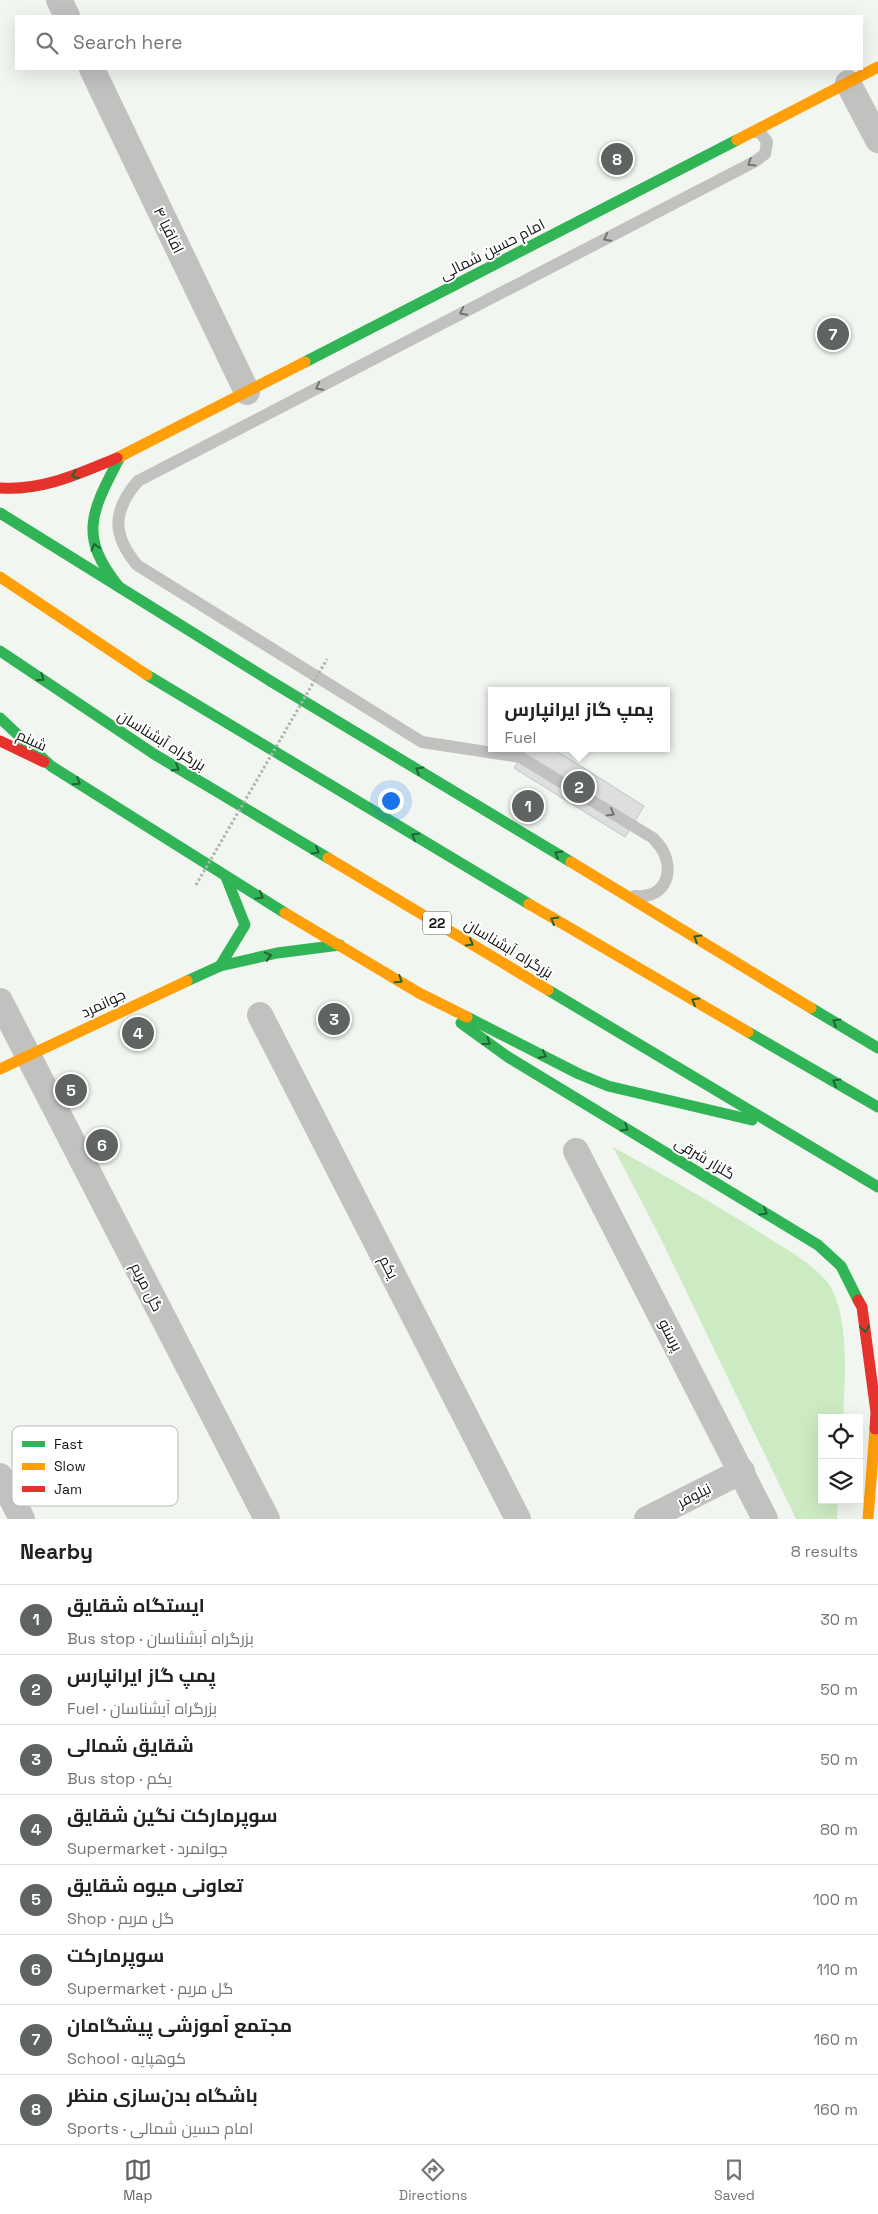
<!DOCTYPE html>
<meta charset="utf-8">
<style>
body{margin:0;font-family:"Space Grotesk",Cairo,sans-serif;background:#f6f6f6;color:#222}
.controls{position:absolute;right:15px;bottom:15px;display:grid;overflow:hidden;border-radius:0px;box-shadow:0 5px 20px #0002}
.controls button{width:45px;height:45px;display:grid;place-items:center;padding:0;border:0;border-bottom:1px solid #e0e0e0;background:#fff;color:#222;font:25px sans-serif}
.you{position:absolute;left:390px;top:800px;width:18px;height:18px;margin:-12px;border:4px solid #fff;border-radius:50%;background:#1a73e8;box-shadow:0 0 0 8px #1a73e833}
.badge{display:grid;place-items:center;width:32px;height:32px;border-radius:50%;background:#606460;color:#fff;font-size:16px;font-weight:700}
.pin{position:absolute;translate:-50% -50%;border:2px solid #fff;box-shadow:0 1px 5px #0006}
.popup{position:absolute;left:488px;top:687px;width:182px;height:65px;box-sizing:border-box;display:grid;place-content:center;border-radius:0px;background:#fff;filter:drop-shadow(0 1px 4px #0005);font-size:16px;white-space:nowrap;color:#767676}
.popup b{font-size:19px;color:#222}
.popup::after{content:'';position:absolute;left:50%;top:100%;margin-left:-10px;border:10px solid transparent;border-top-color:#fff}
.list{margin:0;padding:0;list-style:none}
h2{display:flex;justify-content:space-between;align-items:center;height:65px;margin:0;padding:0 20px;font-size:21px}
h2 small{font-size:16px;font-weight:400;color:#767676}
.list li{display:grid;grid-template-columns:32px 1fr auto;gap:15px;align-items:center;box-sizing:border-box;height:70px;padding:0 20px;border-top:1px solid #e0e0e0}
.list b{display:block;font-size:19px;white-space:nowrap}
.list p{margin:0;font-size:16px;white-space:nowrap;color:#767676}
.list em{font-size:16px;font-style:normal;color:#767676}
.icon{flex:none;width:28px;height:28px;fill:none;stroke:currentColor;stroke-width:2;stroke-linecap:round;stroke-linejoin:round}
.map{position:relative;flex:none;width:878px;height:1519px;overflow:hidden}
.search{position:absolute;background:#fff;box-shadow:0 5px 20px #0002;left:15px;right:15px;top:15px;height:55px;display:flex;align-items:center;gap:12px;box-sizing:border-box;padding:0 18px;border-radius:0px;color:#767676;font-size:19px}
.sheet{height:625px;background:#fff}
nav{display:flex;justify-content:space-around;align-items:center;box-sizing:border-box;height:70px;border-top:1px solid #e0e0e0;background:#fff;font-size:14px;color:#767676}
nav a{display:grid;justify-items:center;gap:2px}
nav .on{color:#606460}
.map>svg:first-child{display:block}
.green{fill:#cdebc3}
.building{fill:#dddfde;stroke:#c2c3c3}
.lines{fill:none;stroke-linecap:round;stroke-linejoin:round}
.lane{stroke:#c1c2c0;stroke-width:12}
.street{stroke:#c1c2c0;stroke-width:26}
.fast{stroke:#30b455;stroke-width:11}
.slow{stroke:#ff9f0a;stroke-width:11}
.jam{stroke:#e5322d;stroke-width:11}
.path-bridge{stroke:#b1b3b1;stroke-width:3;stroke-dasharray:2.5 2.5;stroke-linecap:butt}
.oneway{stroke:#727472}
.oneway2{stroke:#216434}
.labels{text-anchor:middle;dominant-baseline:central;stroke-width:4;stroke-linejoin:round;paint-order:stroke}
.shield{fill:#fff;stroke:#595b59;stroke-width:1}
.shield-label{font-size:14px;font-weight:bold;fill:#121512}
.street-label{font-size:15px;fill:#121512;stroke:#fff}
.key{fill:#fff;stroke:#b8b9b8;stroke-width:1}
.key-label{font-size:14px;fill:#121512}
</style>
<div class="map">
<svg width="878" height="1519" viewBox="0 0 878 1519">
<rect width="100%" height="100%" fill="#f1f6f0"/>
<path class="green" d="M 613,1147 C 665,1176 717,1205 767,1237 C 788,1250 813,1264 828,1283 C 850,1313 845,1382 843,1418 L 822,1418 L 822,1500 L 838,1500 L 837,1519 L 796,1519 L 660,1237 Z"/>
<polygon class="building" points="527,748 552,748 644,806 625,837 514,768"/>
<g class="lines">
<path class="lane" d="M 635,896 C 663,899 675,875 663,851 C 661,846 656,842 653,838 L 520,757 L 422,742 L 137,565 C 112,535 112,511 138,481 L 754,162 L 765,154 L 767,142 L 760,132 L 754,132"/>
<g class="street">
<polyline points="59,0 67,16"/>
<polyline points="92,69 247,392"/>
<polyline points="848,83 878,140"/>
<polyline points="0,1001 267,1519"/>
<polyline points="260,1015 518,1519"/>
<polyline points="576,1151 765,1519"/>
<polyline points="0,1476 22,1519"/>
<polyline points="647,1519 742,1471"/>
</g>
<g class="fast">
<polyline points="305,362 737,140"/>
<polyline points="0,513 272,682 571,862"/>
<path d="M 119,587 C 77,535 92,511 120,457"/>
<polyline points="0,651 154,754 328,858"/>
<polyline points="147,675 529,904"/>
<polyline points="0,718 51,766 285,913"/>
<polyline points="220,966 245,925 226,877"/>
<polyline points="187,981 220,966 277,953 340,945"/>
<polyline points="548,990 878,1187"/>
<polyline points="811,1008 878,1048"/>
<polyline points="467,1017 579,1074 608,1086 752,1120"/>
<polyline points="461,1023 508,1057 818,1245 841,1266 858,1300"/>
<polyline points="748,1032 878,1107"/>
</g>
<g class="slow">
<polyline points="737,140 878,67"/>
<polyline points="117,458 305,362"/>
<polyline points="0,577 147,675"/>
<polyline points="328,858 548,990"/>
<polyline points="571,862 811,1008"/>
<polyline points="529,904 748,1032"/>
<polyline points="285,913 419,993 467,1017"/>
<polyline points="0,1069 187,981"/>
<polyline points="868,1519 875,1429"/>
</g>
<g class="jam">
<path d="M 0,488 C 42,491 78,474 117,458"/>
<polyline points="0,741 44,762"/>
<polyline points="858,1300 862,1307 876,1412 875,1429"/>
</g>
<polyline class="path-bridge" points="196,885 327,659"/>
</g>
<defs><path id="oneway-chevron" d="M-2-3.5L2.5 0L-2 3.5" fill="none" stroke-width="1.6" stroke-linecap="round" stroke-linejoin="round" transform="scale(1.25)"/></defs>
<g class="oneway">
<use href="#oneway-chevron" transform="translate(751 163) rotate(148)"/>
<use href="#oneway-chevron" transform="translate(607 238) rotate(153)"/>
<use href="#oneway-chevron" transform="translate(463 312) rotate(153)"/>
<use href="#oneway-chevron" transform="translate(319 387) rotate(153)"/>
<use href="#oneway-chevron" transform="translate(611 813) rotate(31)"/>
</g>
<g class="oneway2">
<use href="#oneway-chevron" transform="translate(75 475) rotate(158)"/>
<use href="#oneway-chevron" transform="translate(95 547) rotate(-107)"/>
<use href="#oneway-chevron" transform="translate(41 678) rotate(34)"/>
<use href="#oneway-chevron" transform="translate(176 768) rotate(31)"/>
<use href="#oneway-chevron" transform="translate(419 770) rotate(-149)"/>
<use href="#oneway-chevron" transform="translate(77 782) rotate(33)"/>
<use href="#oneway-chevron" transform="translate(415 836) rotate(-149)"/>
<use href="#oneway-chevron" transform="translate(316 851) rotate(31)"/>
<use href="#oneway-chevron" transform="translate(558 854) rotate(-149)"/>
<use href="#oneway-chevron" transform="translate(260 896) rotate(29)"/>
<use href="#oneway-chevron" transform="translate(554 920) rotate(-149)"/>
<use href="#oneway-chevron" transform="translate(697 938) rotate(-149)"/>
<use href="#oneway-chevron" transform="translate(470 943) rotate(31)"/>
<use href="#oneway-chevron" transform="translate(268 956) rotate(-15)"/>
<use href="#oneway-chevron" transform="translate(399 980) rotate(33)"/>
<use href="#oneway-chevron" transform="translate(695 1001) rotate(-150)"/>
<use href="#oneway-chevron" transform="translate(836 1022) rotate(-149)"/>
<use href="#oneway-chevron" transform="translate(487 1042) rotate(36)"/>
<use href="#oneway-chevron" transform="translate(543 1055) rotate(27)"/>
<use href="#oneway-chevron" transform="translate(836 1082) rotate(-149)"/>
<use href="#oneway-chevron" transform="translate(625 1128) rotate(31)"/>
<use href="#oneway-chevron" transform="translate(764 1212) rotate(31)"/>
<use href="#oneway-chevron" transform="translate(865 1329) rotate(82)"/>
</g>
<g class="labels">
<rect class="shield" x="423" y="911.5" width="28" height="23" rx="4"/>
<g class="shield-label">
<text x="437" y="923">22</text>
</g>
<g class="street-label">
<text transform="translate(169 230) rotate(64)">اقاقیا ۴</text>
<text transform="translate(492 249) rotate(-27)">امام حسین شمالی</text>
<text transform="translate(32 740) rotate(25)">شبنم</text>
<text transform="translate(162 740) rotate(32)">بزرگراه آبشناسان</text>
<text transform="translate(509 948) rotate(31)">بزرگراه آبشناسان</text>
<text transform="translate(103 1003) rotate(-25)">جوانمرد</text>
<text transform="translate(705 1158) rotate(31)">گلزار شرقی</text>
<text transform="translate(389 1267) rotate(63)">یکم</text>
<text transform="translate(147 1287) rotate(63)">گل مریم</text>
<text transform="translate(671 1335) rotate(63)">پرستو</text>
<text transform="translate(694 1495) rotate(-27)">نیلوفر</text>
</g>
</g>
<rect x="12" y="1426" width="166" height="80" rx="8" class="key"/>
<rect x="22" y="1441" width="23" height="6" fill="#30b455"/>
<rect x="22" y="1463" width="23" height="7" fill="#ff9f0a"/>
<rect x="22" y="1486" width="23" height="6" fill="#e5322d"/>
<g class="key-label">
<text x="54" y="1449">Fast</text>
<text x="54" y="1471">Slow</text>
<text x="54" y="1494">Jam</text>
</g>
</svg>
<div class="controls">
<button><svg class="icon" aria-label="locate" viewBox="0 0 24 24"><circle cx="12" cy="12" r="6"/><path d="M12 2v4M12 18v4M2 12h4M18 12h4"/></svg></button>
<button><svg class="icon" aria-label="layers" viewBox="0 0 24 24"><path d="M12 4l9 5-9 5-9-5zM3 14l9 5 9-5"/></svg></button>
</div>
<div class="you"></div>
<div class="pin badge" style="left:528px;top:806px">1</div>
<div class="pin badge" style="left:579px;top:787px">2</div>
<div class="popup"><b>پمپ گاز ایرانپارس</b>Fuel</div>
<div class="pin badge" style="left:334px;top:1019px">3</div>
<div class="pin badge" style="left:138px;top:1033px">4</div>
<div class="pin badge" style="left:71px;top:1090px">5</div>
<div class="pin badge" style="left:102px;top:1145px">6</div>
<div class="pin badge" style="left:833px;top:334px">7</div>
<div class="pin badge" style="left:617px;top:159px">8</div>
<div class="search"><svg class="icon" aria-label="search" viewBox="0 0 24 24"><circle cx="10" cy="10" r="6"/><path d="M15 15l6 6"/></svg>Search here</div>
</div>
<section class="sheet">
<h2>Nearby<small>8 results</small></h2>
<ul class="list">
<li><span class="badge">1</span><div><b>ایستگاه شقایق</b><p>Bus stop · بزرگراه آبشناسان</p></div><em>30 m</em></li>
<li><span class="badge">2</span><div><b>پمپ گاز ایرانپارس</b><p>Fuel · بزرگراه آبشناسان</p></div><em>50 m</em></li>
<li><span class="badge">3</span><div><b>شقایق شمالی</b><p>Bus stop · یکم</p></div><em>50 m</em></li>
<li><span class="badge">4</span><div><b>سوپرمارکت نگین شقایق</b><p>Supermarket · جوانمرد</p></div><em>80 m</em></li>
<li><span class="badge">5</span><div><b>تعاونی میوه شقایق</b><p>Shop · گل مریم</p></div><em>100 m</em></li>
<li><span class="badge">6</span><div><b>سوپرمارکت</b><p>Supermarket · گل مریم</p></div><em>110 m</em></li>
<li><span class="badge">7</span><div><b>مجتمع آموزشی پیشگامان</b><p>School · کوهپایه</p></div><em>160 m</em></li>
<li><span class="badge">8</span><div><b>باشگاه بدن‌سازی منظر</b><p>Sports · امام حسین شمالی</p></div><em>160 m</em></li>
</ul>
</section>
<nav>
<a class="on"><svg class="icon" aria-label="map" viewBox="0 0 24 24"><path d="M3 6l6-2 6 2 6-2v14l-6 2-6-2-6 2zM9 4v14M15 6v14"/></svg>Map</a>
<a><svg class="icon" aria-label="directions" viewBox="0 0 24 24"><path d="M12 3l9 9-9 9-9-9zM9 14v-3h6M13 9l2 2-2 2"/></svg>Directions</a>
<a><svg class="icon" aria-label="saved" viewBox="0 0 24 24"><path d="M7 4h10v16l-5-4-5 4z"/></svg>Saved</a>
</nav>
